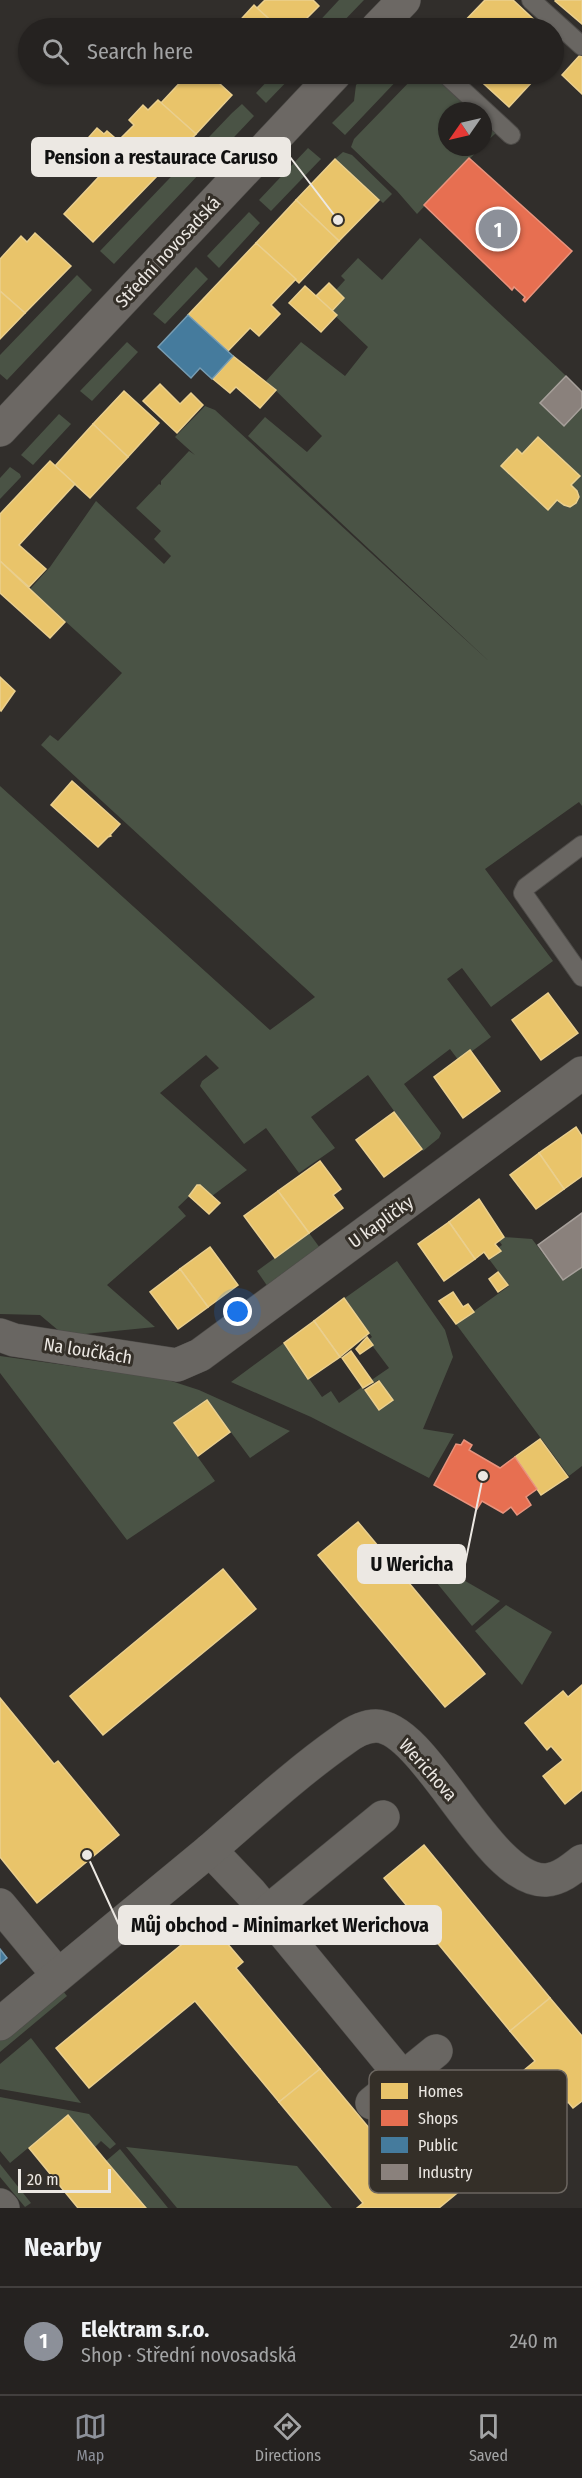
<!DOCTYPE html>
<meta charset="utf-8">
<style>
body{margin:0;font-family:"Fira Sans Condensed",sans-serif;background:#312f2d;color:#f1f3f6}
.compass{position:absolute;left:438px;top:102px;width:54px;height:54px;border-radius:50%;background:#252220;box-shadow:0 2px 4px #0004;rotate:236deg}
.scale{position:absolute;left:18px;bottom:15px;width:93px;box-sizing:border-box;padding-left:6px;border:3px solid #ece8e3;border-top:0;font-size:16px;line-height:21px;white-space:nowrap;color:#ece8e3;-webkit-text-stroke:4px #342f28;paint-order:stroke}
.you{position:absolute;left:238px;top:1312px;width:21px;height:21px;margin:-15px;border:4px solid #fff;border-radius:50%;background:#1a73e8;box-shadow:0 0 0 9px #1a73e833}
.badge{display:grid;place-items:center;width:39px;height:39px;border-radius:50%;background:#8c9099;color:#fff;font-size:20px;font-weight:700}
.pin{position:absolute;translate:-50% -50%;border:3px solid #fff;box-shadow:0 2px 6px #0006}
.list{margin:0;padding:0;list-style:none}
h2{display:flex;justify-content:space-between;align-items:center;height:78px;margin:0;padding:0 24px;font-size:26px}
h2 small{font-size:20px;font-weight:400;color:#a3a4a5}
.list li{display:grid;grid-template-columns:39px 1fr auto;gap:18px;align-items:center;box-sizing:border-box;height:108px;padding:0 24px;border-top:2px solid #423f3e}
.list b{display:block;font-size:22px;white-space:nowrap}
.list p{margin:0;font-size:20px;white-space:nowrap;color:#a3a4a5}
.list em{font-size:20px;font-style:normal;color:#a3a4a5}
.icon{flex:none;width:33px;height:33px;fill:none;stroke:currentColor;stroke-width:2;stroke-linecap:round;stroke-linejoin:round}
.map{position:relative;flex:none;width:582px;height:2208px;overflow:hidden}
.search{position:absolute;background:#252220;box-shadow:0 2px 4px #0004;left:18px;right:18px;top:18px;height:66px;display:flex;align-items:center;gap:15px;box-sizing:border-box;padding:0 21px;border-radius:33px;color:#a3a4a5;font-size:22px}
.sheet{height:186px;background:#252220}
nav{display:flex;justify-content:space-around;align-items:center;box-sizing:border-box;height:84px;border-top:2px solid #423f3e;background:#252220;font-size:16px;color:#a3a4a5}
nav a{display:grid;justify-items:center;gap:3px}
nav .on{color:#8c9099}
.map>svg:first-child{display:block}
.green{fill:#4a5345}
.homes{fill:#e9c46a;stroke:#eacf8e;stroke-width:1.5}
.shops{fill:#e76f51;stroke:#e8937d;stroke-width:1.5}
.public{fill:#457b9d;stroke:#779cb2;stroke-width:1.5}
.industry{fill:#8a817c;stroke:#a7a09b;stroke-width:1.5}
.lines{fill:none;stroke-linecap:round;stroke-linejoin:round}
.lane-casing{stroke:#4e4c49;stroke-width:20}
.street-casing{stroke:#4e4c49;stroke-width:34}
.secondary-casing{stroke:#4e4c49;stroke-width:34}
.lane{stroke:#696662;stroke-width:18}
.street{stroke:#696662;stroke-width:33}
.secondary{stroke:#6c6864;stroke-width:33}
.labels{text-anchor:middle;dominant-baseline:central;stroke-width:6;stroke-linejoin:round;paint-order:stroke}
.street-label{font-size:18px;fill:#ece8e3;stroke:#342f28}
.key{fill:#342f28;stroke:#6b6660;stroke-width:1.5}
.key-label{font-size:16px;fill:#ece8e3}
.leader{fill:none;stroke:#ece8e3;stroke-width:2}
.callout-dot{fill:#ece8e3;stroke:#342f28;stroke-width:2}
.callout{fill:#ece8e3;stroke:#ece8e3;stroke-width:2}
.callout-label{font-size:20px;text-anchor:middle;font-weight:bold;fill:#111}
</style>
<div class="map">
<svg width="582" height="2208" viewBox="0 0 582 2208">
<rect width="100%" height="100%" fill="#312e2b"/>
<g class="green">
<polygon points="339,0 364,0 337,28 313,28"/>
<polygon points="274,74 294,74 266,103 256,93"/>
<polygon points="366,74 403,74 345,135 332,123 354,101 356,85"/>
<polygon points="417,74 433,74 472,111 447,111 447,147 481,147 417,214 397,191 351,147 354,139"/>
<polygon points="242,104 254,116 114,264 100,251 232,113"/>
<polygon points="483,121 496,133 483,145"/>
<polygon points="308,148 321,159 271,211 259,200"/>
<polygon points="343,152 352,155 392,194 383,203 335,159"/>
<polygon points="249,212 260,223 219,268 207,256"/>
<polygon points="420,238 582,391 582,806 579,802 485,869 553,961 491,1007 462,968 447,979 491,1037 459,1061 450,1049 404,1084 441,1133 439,1138 423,1151 368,1075 311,1117 335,1148 299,1173 266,1128 244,1144 200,1086 202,1081 219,1068 206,1055 160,1093 247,1170 212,1196 200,1186 178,1207 186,1216 107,1285 155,1327 65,1336 40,1315 0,1314 0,786 270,1030 315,997 41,745 50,735 58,741 122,673 30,589 50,567 96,501 164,564 171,556 154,539 161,531 136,508 159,484 161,485 161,481 189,451 195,455 175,437 205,406 215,410 492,664 248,436 265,417 307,452 322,436 266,381 301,342 345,376 368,347 330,311 335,291 345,280 341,276 358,258 382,280"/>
<polygon points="196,267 208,279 165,324 153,314"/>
<polygon points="77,275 92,290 7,380 0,374 0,355"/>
<polygon points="127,342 138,352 92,401 80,391"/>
<polygon points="59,414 71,424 33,465 21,455"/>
<polygon points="10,467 20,474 21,477 0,499 0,478"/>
<polygon points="309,1233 320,1248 268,1287 257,1271"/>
<polygon points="504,1237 532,1239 563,1280 582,1267 582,1466 569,1476 456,1324 509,1286 489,1259 500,1251 498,1248 502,1245 499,1241"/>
<polygon points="397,1261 445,1330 453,1357 423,1429 454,1434 429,1478 311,1417 231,1382 284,1343 322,1397 331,1391 339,1403 362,1387 378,1409 391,1400 378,1380 372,1384 370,1381 389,1368 368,1340 372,1337 345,1298"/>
<polygon points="0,1356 165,1379 199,1390 290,1431 250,1458 207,1400 174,1424 215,1481 127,1540 0,1373"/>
<polygon points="419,1561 434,1563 500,1601 472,1626"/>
<polygon points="506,1605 552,1632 522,1685 475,1631"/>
<polygon points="62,1990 67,1996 0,2052 0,2041"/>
<polygon points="31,2038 81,2103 0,2089 0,2064"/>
<polygon points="0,2097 89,2114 116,2144 110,2149 101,2141 95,2147 68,2115 10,2163 0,2151"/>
<polygon points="126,2147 297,2166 332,2208 177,2208"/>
<polygon points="120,2149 168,2208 146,2208 106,2161"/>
<polygon points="0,2164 31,2203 25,2207 0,2177"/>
</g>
<g class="homes">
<polygon points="265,0 313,0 319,6 297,28 279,28 257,8"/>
<polygon points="485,0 513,0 543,28 458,28"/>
<polygon points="582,0 582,24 555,1 556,0"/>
<polygon points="254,5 257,8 279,28 233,28"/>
<polygon points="580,55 582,57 582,94 562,75"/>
<polygon points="188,74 209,74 232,95 196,134 161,103"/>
<polygon points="473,74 522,74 532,82 509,107"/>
<polygon points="158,100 196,134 158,175 118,141 134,125 129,120 143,105 148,110"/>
<polygon points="97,128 104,134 107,131 158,175 93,242 64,214 108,167 82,145"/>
<polygon points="335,159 379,200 339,241 296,200"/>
<polygon points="296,200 339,241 299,283 256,243"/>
<polygon points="35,233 71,266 25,313 0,291 0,259 21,236 27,242"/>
<polygon points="256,243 296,279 271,305 280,314 259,336 250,328 228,351 188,315"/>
<polygon points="329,283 344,298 332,311 316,296"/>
<polygon points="305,286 337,315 321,332 289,303"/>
<polygon points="0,291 25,313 0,339"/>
<polygon points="233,356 276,390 260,408 236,387 230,393 213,379"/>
<polygon points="160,384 180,404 191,393 203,405 177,433 143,401"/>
<polygon points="124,391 159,423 128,457 93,424"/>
<polygon points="93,424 128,457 90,498 55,466"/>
<polygon points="538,437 580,476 571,485 577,491 579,497 576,503 570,507 564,505 557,500 548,510 501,466 517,449 522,454"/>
<polygon points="50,461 75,484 19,545 46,569 29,587 0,561 0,514"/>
<polygon points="0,561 65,622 50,638 0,593"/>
<polygon points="0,677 15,691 1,711 0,710"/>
<polygon points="72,781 120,824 110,835 111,836 108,837 98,847 51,805"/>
<polygon points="548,993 578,1033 541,1060 512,1020"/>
<polygon points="470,1050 500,1091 463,1118 434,1077"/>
<polygon points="394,1112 422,1149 384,1177 356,1140"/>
<polygon points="576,1127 582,1136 582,1176 564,1189 539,1153"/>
<polygon points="539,1153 564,1189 536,1209 510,1175"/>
<polygon points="320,1161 341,1189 333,1195 343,1208 309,1233 278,1191"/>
<polygon points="197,1185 200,1185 220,1203 209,1214 189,1196"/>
<polygon points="278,1191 309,1233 275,1258 244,1216"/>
<polygon points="479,1199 504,1237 495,1244 501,1251 489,1259 484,1252 475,1259 449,1222"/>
<polygon points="449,1222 475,1259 444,1281 418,1244"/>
<polygon points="210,1247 238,1285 208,1307 180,1269"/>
<polygon points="180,1269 208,1307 178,1329 150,1292"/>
<polygon points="498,1272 508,1285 498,1292 489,1279"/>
<polygon points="453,1292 463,1307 468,1304 474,1312 456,1324 439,1301"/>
<polygon points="344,1298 369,1333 340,1357 314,1321"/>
<polygon points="314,1321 340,1357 308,1379 284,1343"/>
<polygon points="367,1337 373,1345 360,1354 356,1349"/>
<polygon points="351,1351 373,1382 363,1388 342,1358"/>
<polygon points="379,1381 393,1400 379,1410 365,1390"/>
<polygon points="207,1400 230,1432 198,1456 174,1423"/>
<polygon points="540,1439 568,1477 541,1495 515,1457"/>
<polygon points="358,1522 485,1674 445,1707 318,1555"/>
<polygon points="223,1569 256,1609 103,1735 70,1696"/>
<polygon points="582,1685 582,1790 565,1804 543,1776 563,1760 551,1746 547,1750 525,1723 563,1691 568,1697"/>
<polygon points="0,1698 54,1764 58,1761 119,1835 37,1903 0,1857"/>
<polygon points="424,1845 550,1998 510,2031 384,1878"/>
<polygon points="209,1922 243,1962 236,1968 320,2069 279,2102 195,2001 89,2088 56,2048"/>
<polygon points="550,1998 582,2036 582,2101 573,2108 568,2102 467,2185 434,2145 535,2061 510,2031"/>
<polygon points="320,2069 404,2170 434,2145 467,2185 439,2208 357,2208 363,2203 279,2102"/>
<polygon points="68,2115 106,2161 146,2208 78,2208 29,2148"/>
</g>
<g class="shops">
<polygon points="469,158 572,251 525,302 523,300 525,297 514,287 512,290 424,205"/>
<polygon points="464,1440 472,1445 469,1450 500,1468 515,1457 537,1489 526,1497 531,1505 517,1515 511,1507 503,1513 482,1501 477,1509 434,1485 456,1444 461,1445"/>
</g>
<g class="public">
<polygon points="188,315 233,356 212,379 200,368 191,378 158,347"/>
<polygon points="0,1949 7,1958 0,1964"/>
</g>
<g class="industry">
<polygon points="566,376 582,392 582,407 564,426 540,403"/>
<polygon points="582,1213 582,1267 563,1280 538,1245"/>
</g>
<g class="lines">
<defs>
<g id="lane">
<polyline points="531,0 582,46"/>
<polyline points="445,74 511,135"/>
<polyline points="582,845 526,887 523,893 582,977"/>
</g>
<g id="street">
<polyline points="0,1335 14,1340 177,1365 200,1355 582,1073"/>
<polyline points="210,1850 251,1893 403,2078"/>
<polyline points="0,1905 58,1975"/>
<polyline points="266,1913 383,1817"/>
<path d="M 0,2024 C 70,1965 140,1908 210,1850 C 253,1813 296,1773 343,1740 C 352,1733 364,1726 376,1726 C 427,1727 488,1883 546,1880 C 560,1879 572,1869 582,1861"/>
<polyline points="372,2103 436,2051"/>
<polyline points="0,2205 3,2208"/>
</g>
<g id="secondary">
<polyline points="377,28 404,0"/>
<polyline points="0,430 335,74"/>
</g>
</defs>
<use href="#lane" class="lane-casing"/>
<use href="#street" class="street-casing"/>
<use href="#secondary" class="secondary-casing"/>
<use href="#lane" class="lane"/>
<use href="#street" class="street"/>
<use href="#secondary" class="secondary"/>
</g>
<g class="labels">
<g class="street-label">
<text transform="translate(168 252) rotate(-47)">Střední novosadská</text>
<text transform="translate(381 1222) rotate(-36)">U kapličky</text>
<text transform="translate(88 1351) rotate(9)">Na loučkách</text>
<text transform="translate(428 1770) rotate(48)">Werichova</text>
</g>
</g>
<rect x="369" y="2070" width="198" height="123" rx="9" class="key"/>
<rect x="381" y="2083" width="27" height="16" fill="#e9c46a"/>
<rect x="381" y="2110" width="27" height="16" fill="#e76f51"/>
<rect x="381" y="2137" width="27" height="16" fill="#457b9d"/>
<rect x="381" y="2164" width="27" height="16" fill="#8a817c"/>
<g class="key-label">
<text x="418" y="2097">Homes</text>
<text x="418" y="2124">Shops</text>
<text x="418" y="2151">Public</text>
<text x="418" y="2178">Industry</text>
</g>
<path class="leader" d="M338 220L290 157M483 1476L465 1564M87 1855L119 1925"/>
<g class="callout-dot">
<circle cx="338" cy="220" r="6"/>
<circle cx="483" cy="1476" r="6"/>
<circle cx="87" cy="1855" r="6"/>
</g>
<g class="callout">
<rect x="32" y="138" width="258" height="38" rx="6"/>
<rect x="358" y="1545" width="107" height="38" rx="6"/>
<rect x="119" y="1906" width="322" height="38" rx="6"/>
</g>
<g class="callout-label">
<text x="161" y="164">Pension a restaurace Caruso</text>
<text x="412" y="1571">U Wericha</text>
<text x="280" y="1932">Můj obchod - Minimarket Werichova</text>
</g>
</svg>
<svg class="compass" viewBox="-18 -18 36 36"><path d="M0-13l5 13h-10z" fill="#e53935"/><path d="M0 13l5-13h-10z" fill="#a3a4a5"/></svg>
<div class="scale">20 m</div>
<div class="you"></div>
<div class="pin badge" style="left:498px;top:229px">1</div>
<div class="search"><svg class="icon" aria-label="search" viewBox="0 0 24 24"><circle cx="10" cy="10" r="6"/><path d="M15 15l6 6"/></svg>Search here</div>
</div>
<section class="sheet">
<h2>Nearby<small></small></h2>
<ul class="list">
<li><span class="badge">1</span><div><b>Elektram s.r.o.</b><p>Shop · Střední novosadská</p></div><em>240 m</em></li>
</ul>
</section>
<nav>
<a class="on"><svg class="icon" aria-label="map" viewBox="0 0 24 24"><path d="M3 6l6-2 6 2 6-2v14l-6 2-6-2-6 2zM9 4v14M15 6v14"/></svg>Map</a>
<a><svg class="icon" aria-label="directions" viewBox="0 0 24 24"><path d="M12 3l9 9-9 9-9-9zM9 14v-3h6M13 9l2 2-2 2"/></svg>Directions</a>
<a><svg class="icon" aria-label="saved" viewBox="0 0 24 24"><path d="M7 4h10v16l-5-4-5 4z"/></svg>Saved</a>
</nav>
